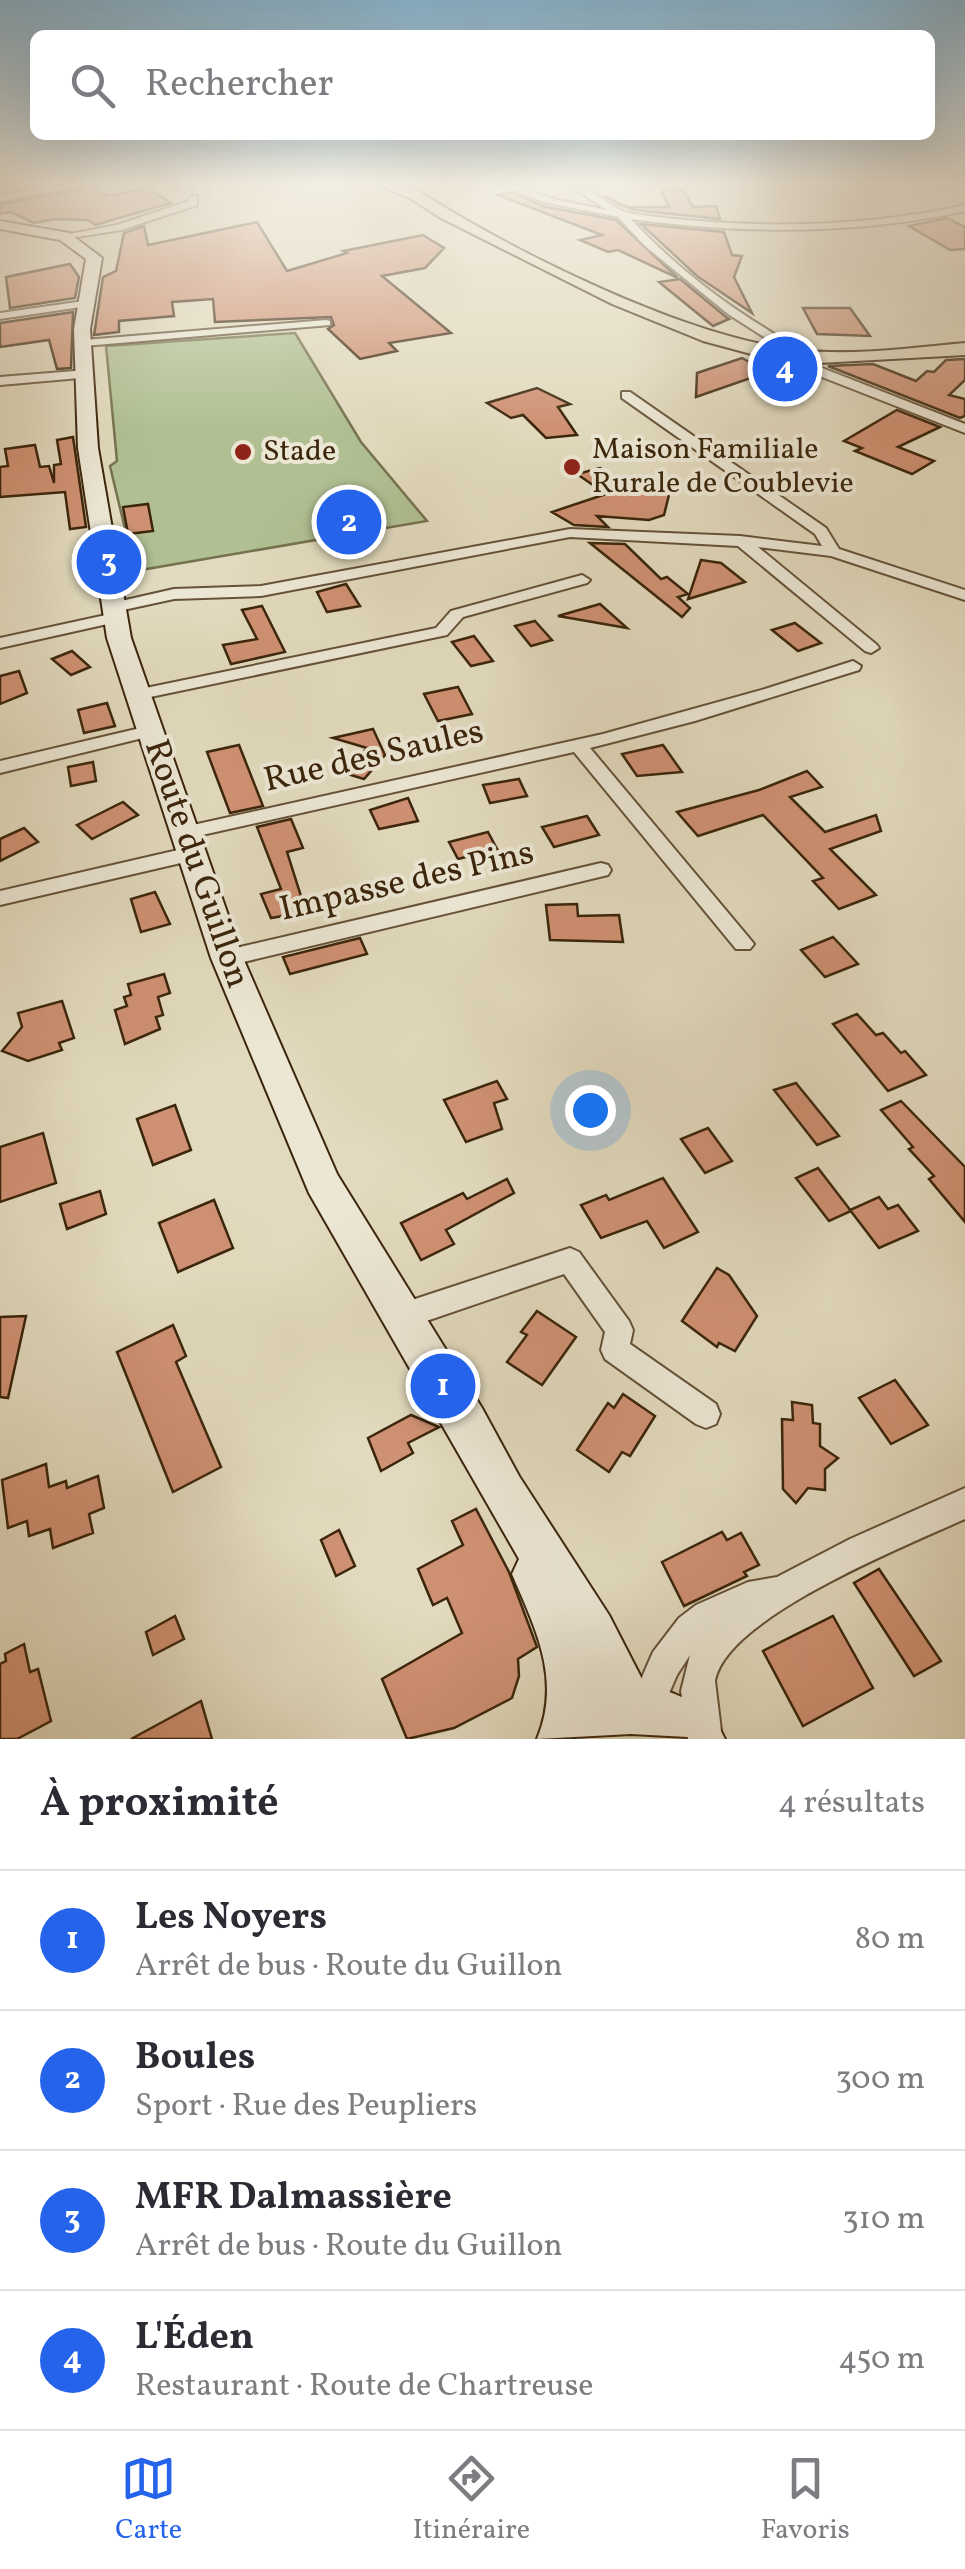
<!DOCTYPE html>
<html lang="fr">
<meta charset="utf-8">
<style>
body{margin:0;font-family:Vollkorn,serif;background:#f2f2f3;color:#2b2b33}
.you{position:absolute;left:590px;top:1110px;width:35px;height:35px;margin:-25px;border:8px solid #fff;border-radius:50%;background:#1a73e8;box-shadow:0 0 0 15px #1a73e833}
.badge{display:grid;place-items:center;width:65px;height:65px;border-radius:50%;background:#2563eb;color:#fff;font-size:32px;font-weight:700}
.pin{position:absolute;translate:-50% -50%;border:5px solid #fff;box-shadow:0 2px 10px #0006}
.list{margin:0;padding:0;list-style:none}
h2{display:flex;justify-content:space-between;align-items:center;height:130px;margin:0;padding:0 40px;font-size:42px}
h2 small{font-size:32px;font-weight:400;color:#7c7c81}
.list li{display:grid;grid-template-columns:65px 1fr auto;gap:30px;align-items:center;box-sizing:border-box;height:140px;padding:0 40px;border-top:2px solid #e1e1e2}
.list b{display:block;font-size:38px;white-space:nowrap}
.list p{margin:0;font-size:32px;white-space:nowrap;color:#7c7c81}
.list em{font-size:32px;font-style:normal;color:#7c7c81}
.icon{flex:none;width:55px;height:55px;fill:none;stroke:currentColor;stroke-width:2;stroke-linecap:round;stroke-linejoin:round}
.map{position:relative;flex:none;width:965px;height:1739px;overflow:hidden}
.search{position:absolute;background:#fff;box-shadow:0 10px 40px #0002;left:30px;right:30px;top:30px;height:110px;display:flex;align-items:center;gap:25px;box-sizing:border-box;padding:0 35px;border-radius:15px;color:#7c7c81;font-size:38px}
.sheet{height:690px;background:#fff}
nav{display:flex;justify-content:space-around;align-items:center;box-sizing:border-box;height:140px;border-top:2px solid #e1e1e2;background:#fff;font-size:28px;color:#7c7c81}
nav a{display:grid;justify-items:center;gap:5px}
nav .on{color:#2563eb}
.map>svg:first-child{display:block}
.green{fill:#b0c093;stroke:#76724f;stroke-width:2.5}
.building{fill:#cf9173;stroke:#3b250b;stroke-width:2.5}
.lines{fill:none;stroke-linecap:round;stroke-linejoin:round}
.street-casing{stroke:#655238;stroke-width:4}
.secondary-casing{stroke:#3b250b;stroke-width:4}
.primary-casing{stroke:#3b250b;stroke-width:4}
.street{fill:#ece7d5;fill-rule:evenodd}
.secondary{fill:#ece7d5;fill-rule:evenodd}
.primary{fill:#e2dabe;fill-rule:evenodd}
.poi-dot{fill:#8f2418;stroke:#ece7d5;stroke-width:4}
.labels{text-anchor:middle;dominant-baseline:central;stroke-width:8;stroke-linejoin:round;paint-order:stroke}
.far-poi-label{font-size:30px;fill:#3b250b;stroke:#ece7d5;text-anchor:start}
.street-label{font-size:35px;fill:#3b250b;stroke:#ece7d5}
</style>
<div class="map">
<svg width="965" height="1739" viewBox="0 0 965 1739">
<rect width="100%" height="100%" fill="#e2dabe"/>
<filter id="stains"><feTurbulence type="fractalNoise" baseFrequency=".002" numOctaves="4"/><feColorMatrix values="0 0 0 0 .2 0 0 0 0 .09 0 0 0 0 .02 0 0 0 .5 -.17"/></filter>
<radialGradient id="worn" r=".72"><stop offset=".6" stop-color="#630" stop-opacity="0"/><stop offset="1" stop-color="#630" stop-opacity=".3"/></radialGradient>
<polygon class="green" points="295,333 361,442 427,521 135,571 110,466 117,461 106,346"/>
<g class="building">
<polygon points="91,188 109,196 148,188 171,203 95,225 88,220 55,219 34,223 11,212 0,214 0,204"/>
<polygon points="661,190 683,190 693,207 716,206 720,219 635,210 618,204 604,196 627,207 669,207"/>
<polygon points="512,192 542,206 616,220 678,278 618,250 608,252 580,240 602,235 498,195"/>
<polygon points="947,218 965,227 965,249 950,250 909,226"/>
<polygon points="257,222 287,271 347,253 343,251 423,235 444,248 425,268 382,276 451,333 389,343 397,351 360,359 328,329 334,325 331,317 215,322 213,299 172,302 174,316 119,321 119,332 94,335 103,277 116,271 124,233 144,226 148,245"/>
<polygon points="641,224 724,232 732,255 742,256 734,277 752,313 697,276"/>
<polygon points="70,264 79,277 75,298 10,308 6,277"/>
<polygon points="680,279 726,317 729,319 713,326 659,282"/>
<polygon points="803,308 850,308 870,336 817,334"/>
<polygon points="73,312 71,368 57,369 49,340 0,347 0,323"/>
<polygon points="742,358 753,364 752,358 793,364 815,378 802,384 768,372 696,397 697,373"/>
<polygon points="965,359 965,380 949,395 965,399 965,416 960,418 828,366 873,364 916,381 927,371 934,372 946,360"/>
<polygon points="537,388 570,404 558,407 577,435 546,438 523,415 511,418 487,403"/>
<polygon points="897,410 940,427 898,447 934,461 912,474 855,451 862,448 844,441"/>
<polygon points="73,437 86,527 70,529 65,492 0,497 0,467 8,466 5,449 35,445 40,467 49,466 54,483 54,465 61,464 57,440"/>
<polygon points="600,468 629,488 642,484 651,490 672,483 664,515 649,520 597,516 608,527 574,525 552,512 606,494 577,474"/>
<polygon points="148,504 153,531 128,534 123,507"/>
<polygon points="590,543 625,544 661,579 667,577 688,594 678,597 690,608 682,617"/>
<polygon points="701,560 721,563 745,582 688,599"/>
<polygon points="346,584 360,606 327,612 317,592"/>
<polygon points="600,604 627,628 558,616"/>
<polygon points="262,606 285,652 231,664 223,645 257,639 242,610"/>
<polygon points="535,621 552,640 531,646 515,626"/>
<polygon points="795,623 821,643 798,651 772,630"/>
<polygon points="474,636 486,652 493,661 471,666 452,642"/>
<polygon points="72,651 90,667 71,675 52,659"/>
<polygon points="19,671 27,693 0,704 0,676"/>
<polygon points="458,687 472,714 438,721 424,694"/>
<polygon points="107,703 115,726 84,733 78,710"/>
<polygon points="373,729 385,755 364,779 344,773 367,748 333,738"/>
<polygon points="239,745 263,806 230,813 207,752"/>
<polygon points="663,745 682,772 637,776 622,754"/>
<polygon points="93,762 96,781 71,786 68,767"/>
<polygon points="807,771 822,787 790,797 825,832 876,815 881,831 830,849 876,895 839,909 813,881 823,878 763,815 698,836 677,812 759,790"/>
<polygon points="519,779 527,796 490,803 483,785"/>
<polygon points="408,798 418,821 379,829 370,810"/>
<polygon points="123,802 138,815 92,839 77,825"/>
<polygon points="587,816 599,835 554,847 542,827"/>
<polygon points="291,819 303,848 287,852 306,912 271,918 261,894 281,889 257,827"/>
<polygon points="24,828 38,842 0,861 0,839"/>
<polygon points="488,832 497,849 458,859 449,842"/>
<polygon points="155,892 170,924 141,932 131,899"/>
<polygon points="577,904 578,916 619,915 623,942 550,940 546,905"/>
<polygon points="833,937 858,964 825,977 801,950"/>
<polygon points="360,938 367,954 290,974 283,957"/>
<polygon points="164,974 170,993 158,997 163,1015 156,1017 160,1029 125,1044 115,1010 127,1006 124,997 131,995 128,984"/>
<polygon points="62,1001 74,1038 59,1043 62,1050 28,1061 2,1051 22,1027 18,1013"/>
<polygon points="857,1014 876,1035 883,1033 901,1053 905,1051 926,1075 888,1091 833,1024"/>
<polygon points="497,1081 507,1099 494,1103 502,1129 466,1142 444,1100"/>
<polygon points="796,1083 839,1136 817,1145 774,1090"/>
<polygon points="901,1101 965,1167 965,1222 929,1179 934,1176 909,1149 913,1147 881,1110"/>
<polygon points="175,1105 191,1150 153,1165 137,1119"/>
<polygon points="708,1128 732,1161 705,1173 681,1139"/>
<polygon points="43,1133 56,1183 0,1202 0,1147"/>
<polygon points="818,1168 851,1211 829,1221 796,1178"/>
<polygon points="663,1178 698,1232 664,1248 647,1221 601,1238 581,1205 606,1195 609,1200"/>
<polygon points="507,1179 514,1193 446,1230 454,1244 421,1260 401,1223 463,1193 467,1199"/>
<polygon points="100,1191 106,1214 67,1229 60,1204"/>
<polygon points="879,1197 888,1209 898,1205 918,1231 879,1248 850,1210"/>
<polygon points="214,1200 233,1248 178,1272 159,1223"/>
<polygon points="717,1268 729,1275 757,1316 735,1351 719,1343 717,1347 682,1321"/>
<polygon points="537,1311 576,1337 542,1385 507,1362 527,1335 521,1332"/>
<polygon points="26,1316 8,1398 0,1397 0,1317"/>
<polygon points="173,1325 186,1356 176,1362 221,1467 173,1492 117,1352"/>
<polygon points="895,1380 928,1425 891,1444 859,1398"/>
<polygon points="623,1394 655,1416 630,1456 622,1452 609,1472 577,1450 608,1403 614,1408"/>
<polygon points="792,1402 812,1405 813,1423 820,1424 820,1446 838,1458 825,1469 825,1490 808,1488 796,1503 783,1489 782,1419 793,1420"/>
<polygon points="411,1415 439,1427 408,1443 413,1453 381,1471 368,1438"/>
<polygon points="46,1464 49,1487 66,1481 67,1488 98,1476 104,1508 89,1514 93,1533 53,1548 50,1529 29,1536 27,1521 8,1528 2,1480"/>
<polygon points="476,1509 509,1572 537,1647 518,1659 519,1676 512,1698 454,1728 407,1739 382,1679 462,1633 447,1598 433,1605 418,1569 463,1545 452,1521"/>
<polygon points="339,1530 355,1566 336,1576 321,1540"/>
<polygon points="722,1532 727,1540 741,1533 759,1565 744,1572 747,1576 684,1606 662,1562"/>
<polygon points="879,1569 941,1661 914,1676 854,1583"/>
<polygon points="175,1616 184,1639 153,1655 146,1632"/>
<polygon points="833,1616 873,1688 803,1726 763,1651"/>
<polygon points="24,1644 30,1672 38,1669 51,1721 17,1739 0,1739 0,1664 6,1661 5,1654"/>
<polygon points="201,1701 212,1739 131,1739"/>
</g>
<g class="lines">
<defs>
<g id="street">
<polygon points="77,183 95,183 0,201 0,195"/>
<path d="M 501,183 L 512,183 L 549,198 L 607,210 L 566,183 C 590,182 609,211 634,214 C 743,229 857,229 965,205 L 965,211 C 856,235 741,234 631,219 C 662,253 699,284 737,310 C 763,328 790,341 812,364 L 965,424 L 965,433 L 804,370 L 789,353 L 728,314 L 645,246 L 618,217 L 543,202 Z"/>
<polygon points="191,196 197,196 197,205 121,230 64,239 59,236 117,225 189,201"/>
<polygon points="84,301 89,304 88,306 0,319 0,313"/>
<polygon points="326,320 330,321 330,325 84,346 78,343 84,340"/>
<polygon points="87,370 91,371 91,377 0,385 0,377"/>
<polygon points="622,392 630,392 826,528 839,549 965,590 965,600 831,556 758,547 877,645 879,648 871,653 865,651 738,546 570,537 261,596 174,599 114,612 106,607 108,604 174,589 261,586 570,529 740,536 822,546 815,534 622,398"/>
<polygon points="582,575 590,580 587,583 463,617 447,635 136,700 127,695 136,690 436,628 451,611"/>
<polygon points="115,613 121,615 121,621 0,648 0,638"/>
<polygon points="853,661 861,666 859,670 695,721 590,748 750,939 754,944 750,949 736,949 574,752 184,839 174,833 184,827 603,734 765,689"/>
<polygon points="149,726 158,731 155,735 0,773 0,761"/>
<polygon points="191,847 201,854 198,859 0,905 0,891"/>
<polygon points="601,863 608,865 611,870 608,875 227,966 219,964 216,958 219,952 227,950"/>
<polygon points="570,1248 579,1252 629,1321 633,1330 630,1344 716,1404 720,1414 716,1424 706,1428 696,1424 605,1359 601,1350 605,1332 564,1274 400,1330 390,1326 386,1317 390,1308 400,1304"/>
<path d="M 965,1488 L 965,1519 C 908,1545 726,1617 715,1681 L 722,1739 L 688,1739 L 681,1691 L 690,1655 L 677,1675 L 657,1721 L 645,1726 L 633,1721 L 628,1709 L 653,1652 L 679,1618 L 696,1605 L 748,1582 L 777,1577 L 850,1539 Z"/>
</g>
<path id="secondary" d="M 0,221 L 69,233 L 102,258 L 90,329 L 98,448 L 131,638 L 243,958 L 337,1174 L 482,1408 L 519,1476 L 609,1615 L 645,1685 C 678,1692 711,1707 725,1739 L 631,1734 L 537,1739 C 562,1679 535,1628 512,1574 L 519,1559 L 309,1193 L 211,958 L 107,638 L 78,448 L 74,329 L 86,259 L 60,240 L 0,229 Z"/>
<path id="primary" d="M 372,183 L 392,183 L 420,192 C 516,253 686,338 798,350 C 853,356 910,348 965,343 L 965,355 L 819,363 L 755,355 L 703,341 L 612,304 L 441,218 L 410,198 Z"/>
</defs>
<use href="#street" class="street-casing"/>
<use href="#secondary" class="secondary-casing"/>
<use href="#primary" class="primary-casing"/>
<use href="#street" class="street"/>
<use href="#secondary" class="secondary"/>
<use href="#primary" class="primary"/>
</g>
<linearGradient id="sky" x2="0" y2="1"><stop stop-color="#87b6d3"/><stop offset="0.43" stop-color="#f2eee2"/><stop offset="1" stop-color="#f2eee2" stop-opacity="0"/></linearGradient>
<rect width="965" height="426" fill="url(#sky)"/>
<g class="poi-dot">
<circle cx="243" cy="452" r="10"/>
<circle cx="572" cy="467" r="10"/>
</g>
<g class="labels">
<g class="far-poi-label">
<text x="592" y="450">Maison Familiale<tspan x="592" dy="34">Rurale de Coublevie</tspan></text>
<text x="263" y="452">Stade</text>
</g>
<g class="street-label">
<text transform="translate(374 757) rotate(-13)">Rue des Saules</text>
<text transform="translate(196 864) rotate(71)">Route du Guillon</text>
<text transform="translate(407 882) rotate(-13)">Impasse des Pins</text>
</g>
</g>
<rect width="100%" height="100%" filter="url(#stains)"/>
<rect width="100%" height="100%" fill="url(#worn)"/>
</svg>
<div class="you"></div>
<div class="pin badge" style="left:443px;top:1386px">1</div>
<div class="pin badge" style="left:349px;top:522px">2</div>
<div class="pin badge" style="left:109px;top:562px">3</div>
<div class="pin badge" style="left:785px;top:369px">4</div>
<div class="search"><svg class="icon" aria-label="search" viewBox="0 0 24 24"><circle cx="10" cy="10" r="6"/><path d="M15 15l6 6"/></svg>Rechercher</div>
</div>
<section class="sheet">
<h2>À proximité<small>4 résultats</small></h2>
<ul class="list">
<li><span class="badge">1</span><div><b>Les Noyers</b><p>Arrêt de bus · Route du Guillon</p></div><em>80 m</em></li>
<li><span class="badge">2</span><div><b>Boules</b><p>Sport · Rue des Peupliers</p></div><em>300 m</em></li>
<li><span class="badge">3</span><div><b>MFR Dalmassière</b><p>Arrêt de bus · Route du Guillon</p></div><em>310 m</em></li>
<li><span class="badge">4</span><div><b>L'Éden</b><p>Restaurant · Route de Chartreuse</p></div><em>450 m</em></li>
</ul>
</section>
<nav>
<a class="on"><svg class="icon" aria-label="map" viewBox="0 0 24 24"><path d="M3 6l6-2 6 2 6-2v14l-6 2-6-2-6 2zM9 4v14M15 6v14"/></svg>Carte</a>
<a><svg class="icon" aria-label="directions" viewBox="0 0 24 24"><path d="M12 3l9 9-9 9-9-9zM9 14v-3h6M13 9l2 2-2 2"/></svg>Itinéraire</a>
<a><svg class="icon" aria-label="saved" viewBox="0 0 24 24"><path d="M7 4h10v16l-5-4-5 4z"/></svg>Favoris</a>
</nav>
